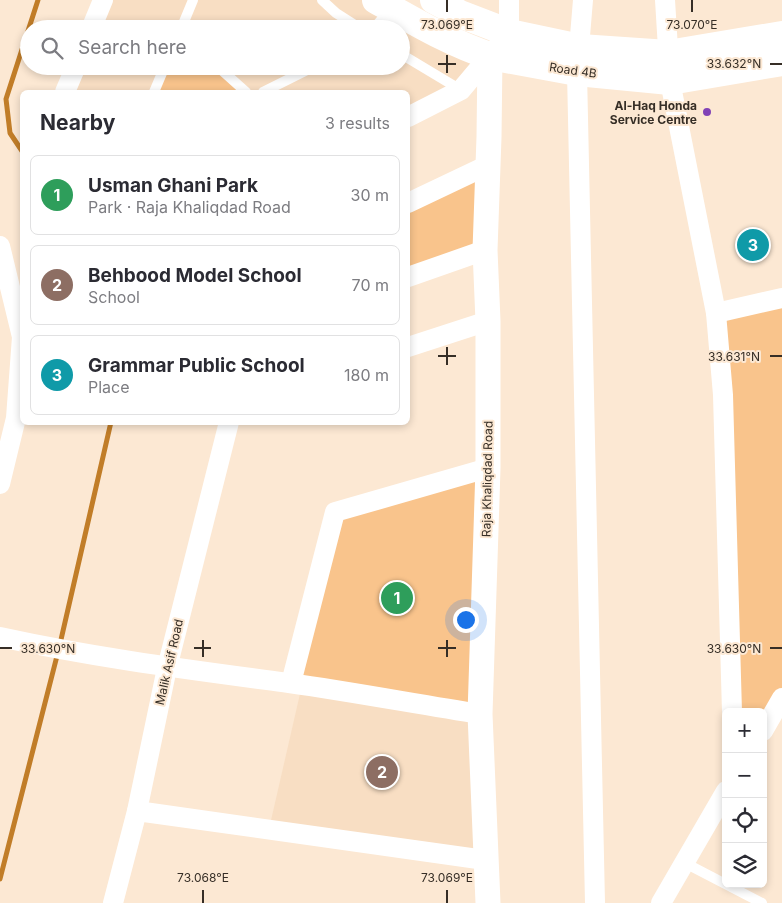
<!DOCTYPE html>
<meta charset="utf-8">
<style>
body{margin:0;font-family:Inter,sans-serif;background:#f2f2f3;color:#2b2b33}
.controls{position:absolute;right:15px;bottom:15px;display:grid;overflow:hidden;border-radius:8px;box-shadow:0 2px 8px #0003}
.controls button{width:45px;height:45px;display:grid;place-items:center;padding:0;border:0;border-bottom:1px solid #e1e1e2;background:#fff;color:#2b2b33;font:25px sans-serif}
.you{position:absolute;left:465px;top:619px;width:18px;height:18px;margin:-12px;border:4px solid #fff;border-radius:50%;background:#1a73e8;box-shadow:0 0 0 8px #1a73e833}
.badge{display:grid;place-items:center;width:32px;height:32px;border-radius:50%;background:#8142b6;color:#fff;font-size:16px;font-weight:700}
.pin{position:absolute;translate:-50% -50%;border:2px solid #fff;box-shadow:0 1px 5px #0006}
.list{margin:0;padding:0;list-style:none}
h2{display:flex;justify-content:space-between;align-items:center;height:65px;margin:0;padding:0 20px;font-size:21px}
h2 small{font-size:16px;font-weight:400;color:#7c7c81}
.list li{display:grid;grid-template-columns:32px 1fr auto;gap:15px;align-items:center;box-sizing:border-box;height:80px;margin:0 10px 10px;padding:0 10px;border:1px solid #e1e1e2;border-radius:8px}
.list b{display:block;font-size:19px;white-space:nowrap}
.list p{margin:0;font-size:16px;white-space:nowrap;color:#7c7c81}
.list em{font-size:16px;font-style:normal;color:#7c7c81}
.icon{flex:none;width:28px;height:28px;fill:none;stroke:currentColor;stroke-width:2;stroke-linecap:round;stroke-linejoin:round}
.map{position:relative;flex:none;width:782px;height:903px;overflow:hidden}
.search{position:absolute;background:#fff;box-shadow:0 2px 8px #0003;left:20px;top:20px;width:390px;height:55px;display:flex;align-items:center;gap:12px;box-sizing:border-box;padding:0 18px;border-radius:28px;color:#7c7c81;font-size:19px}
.panel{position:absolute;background:#fff;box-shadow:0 2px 8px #0003;left:20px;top:90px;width:390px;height:335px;border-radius:8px}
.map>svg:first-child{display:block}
.built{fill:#f8dec3}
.green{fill:#f9c48c}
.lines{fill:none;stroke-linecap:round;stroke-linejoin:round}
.stream{stroke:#c17d28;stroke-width:5}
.service{stroke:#fff;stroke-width:10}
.minor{stroke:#fff;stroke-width:20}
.tertiary{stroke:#fff;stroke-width:25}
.secondary{stroke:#fff;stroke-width:28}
.ticks{fill:none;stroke:#362e26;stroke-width:2}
.poi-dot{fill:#8142b6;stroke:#fce8d3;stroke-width:2}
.labels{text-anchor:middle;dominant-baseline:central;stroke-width:4;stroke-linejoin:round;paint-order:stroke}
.street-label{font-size:12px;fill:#362e26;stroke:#fce8d3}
.poi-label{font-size:12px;font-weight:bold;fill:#362e26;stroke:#fce8d3;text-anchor:end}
.ticks-label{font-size:12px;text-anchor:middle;fill:#362e26;stroke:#fce8d3;stroke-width:4;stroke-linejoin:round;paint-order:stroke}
</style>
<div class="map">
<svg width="782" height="903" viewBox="0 0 782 903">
<rect width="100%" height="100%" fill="#fce8d3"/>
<g class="built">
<polygon points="103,0 376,0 490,56 408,117 408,92 65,92 76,66 401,66 401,29 91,29"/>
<polygon points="302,685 480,714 485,860 269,829"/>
</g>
<g class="green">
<polygon points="165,66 217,66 246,92 154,92"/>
<polygon points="488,165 485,250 408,277 408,203"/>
<polygon points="782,298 782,694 763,712 732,712 716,313"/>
<polygon points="488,468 475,710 291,683 335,512"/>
</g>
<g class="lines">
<g class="stream">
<polyline points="22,151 10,133 6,99 38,0"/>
<polyline points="60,644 111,422"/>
<polyline points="0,879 58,652"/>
</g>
<g class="service">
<polyline points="322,0 336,13 361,29"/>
<polyline points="181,29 193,0"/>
<polyline points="401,54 461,90"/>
<polyline points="217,66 246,92"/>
<polyline points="154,92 165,66"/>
<polyline points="263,92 315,66"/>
<polyline points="685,863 762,903"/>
</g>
<g class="minor">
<polyline points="583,0 577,72 595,903"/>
<polyline points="665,0 670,81 716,313 723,395 732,712"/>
<polyline points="91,29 103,0"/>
<polyline points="380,29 396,10"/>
<polyline points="65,92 76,66"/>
<polyline points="408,117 461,90 509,33 509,0"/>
<polyline points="408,203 488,165"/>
<polyline points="0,246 22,337 16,418 0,484"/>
<polyline points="408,277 485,250"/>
<polyline points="716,313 782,298"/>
<polyline points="408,347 488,321"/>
<path d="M 0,637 C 96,658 192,670 289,683 C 353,692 416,704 480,714"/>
<polyline points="291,683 335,512 488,468"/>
<polyline points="763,731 782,698"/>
<polyline points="137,811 485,860"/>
<polyline points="113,903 137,811 167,668 229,422"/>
<polyline points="661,903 726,791"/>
</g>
<polyline class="tertiary" points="488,903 480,714 488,468 488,321 485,250 489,137 490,56"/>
<g class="secondary">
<path d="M 376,0 C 414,21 448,42 490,56 L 577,72 L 670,81 L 782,62"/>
<polyline points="434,0 460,14 509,33 580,48 668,54 782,35"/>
</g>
</g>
<path class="ticks" d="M 447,0 L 447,12M 692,0 L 692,12M 447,55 L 447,73M 438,64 L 456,64M 770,64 L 782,64M 447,347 L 447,365M 438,356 L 456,356M 770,356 L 782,356M 203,640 L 203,657M 447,640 L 447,657M 0,648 L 12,648M 194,648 L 211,648M 438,648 L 456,648M 770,648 L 782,648M 203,890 L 203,903M 447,890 L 447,903"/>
<circle class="poi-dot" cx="707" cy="112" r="5"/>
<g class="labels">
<g class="street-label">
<text transform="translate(573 70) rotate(8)">Road 4B</text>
<text transform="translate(487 479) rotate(-89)">Raja Khaliqdad Road</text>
<text transform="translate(169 662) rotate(-77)">Malik Asif Road</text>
</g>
<g class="poi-label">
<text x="697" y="105">Al-Haq Honda<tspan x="697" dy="14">Service Centre</tspan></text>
</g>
</g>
<g class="ticks-label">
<text x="447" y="29">73.069°E</text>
<text x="692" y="29">73.070°E</text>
<text x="734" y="68">33.632°N</text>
<text x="734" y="361">33.631°N</text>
<text x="48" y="653">33.630°N</text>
<text x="734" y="653">33.630°N</text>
<text x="203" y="882">73.068°E</text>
<text x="447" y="882">73.069°E</text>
</g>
</svg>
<div class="controls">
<button>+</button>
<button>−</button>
<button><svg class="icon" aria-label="locate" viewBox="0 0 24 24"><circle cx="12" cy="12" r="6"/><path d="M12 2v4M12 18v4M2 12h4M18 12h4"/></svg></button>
<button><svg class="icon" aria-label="layers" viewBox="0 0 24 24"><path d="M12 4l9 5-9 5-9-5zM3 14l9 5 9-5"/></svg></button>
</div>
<div class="you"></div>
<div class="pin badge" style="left:397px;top:598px;background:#2e9e5b">1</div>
<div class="pin badge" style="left:382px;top:772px;background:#8d6e63">2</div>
<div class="pin badge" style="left:753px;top:245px;background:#0f9aa8">3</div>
<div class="search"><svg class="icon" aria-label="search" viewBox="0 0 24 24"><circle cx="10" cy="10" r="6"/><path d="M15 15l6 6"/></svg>Search here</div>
<section class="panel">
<h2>Nearby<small>3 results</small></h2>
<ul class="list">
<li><span class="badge" style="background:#2e9e5b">1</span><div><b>Usman Ghani Park</b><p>Park · Raja Khaliqdad Road</p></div><em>30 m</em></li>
<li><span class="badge" style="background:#8d6e63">2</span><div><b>Behbood Model School</b><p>School</p></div><em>70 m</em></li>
<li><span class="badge" style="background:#0f9aa8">3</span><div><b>Grammar Public School</b><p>Place</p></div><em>180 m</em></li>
</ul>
</section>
</div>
